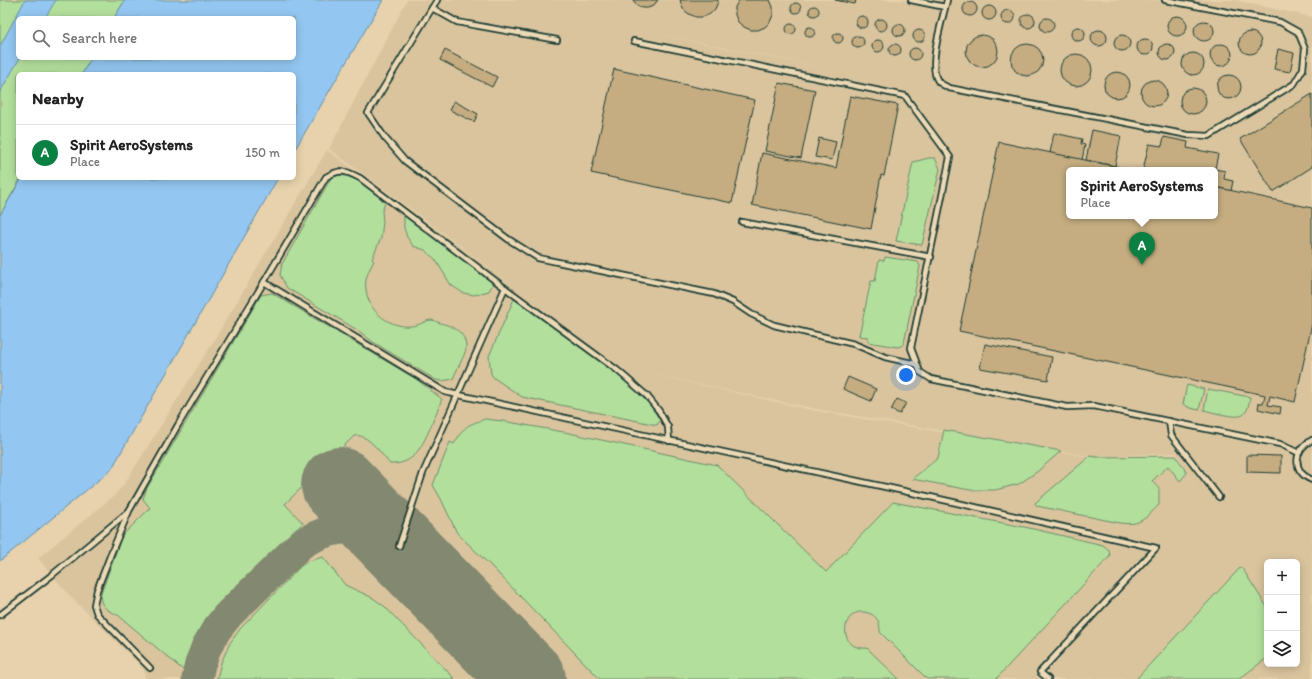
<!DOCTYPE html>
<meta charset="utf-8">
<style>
body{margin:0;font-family:Itim,sans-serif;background:#f2f2f2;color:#222}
.controls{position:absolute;right:12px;bottom:12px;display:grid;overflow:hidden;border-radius:6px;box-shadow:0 2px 10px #0003}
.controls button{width:36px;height:36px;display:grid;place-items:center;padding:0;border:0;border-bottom:1px solid #e0e0e0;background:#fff;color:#222;font:20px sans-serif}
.you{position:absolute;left:906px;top:375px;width:14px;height:14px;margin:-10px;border:3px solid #fff;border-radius:50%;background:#1a73e8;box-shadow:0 0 0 6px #1a73e833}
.badge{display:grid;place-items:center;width:26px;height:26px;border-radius:50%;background:#0b8043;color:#fff;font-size:13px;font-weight:700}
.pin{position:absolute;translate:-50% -33px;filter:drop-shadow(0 1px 2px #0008)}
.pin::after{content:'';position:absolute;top:21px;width:14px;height:12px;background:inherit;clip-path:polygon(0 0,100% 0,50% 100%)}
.popup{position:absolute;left:1066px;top:167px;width:152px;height:52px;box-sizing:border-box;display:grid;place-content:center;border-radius:6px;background:#fff;filter:drop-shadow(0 1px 3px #0005);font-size:13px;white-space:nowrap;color:#767676}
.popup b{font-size:15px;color:#222}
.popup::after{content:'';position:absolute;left:50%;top:100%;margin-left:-8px;border:8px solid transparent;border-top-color:#fff}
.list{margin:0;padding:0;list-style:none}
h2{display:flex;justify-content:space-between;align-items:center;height:52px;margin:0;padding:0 16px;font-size:17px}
h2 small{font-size:13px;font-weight:400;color:#767676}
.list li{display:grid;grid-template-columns:26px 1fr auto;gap:12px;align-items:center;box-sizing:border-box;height:56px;padding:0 16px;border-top:1px solid #e0e0e0}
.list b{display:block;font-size:15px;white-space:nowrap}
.list p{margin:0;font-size:13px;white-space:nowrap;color:#767676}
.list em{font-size:13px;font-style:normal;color:#767676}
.icon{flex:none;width:22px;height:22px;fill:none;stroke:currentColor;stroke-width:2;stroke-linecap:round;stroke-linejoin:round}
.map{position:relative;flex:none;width:1312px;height:679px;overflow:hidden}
.search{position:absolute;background:#fff;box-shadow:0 2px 10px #0003;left:16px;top:16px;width:280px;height:44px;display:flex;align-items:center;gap:10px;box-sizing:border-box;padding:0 14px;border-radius:6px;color:#767676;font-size:15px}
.panel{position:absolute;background:#fff;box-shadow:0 2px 10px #0003;left:16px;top:72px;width:280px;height:108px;border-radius:6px}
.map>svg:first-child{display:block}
.built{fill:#d9c49e;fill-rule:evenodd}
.green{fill:#b3df9d;stroke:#698e68}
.water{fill:#93c6f0;stroke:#658fa5}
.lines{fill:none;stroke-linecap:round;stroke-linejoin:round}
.taxiway{stroke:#838870;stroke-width:31}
.runway{stroke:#838870;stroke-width:76}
.building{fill:#c5ad81;stroke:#1f3d34}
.service-casing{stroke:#1f3d34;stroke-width:8}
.service{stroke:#ecd9b6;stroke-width:4.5}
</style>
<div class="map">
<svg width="1312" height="679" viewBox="0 0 1312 679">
<rect width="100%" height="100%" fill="#e7d2ad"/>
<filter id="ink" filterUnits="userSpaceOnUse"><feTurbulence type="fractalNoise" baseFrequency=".025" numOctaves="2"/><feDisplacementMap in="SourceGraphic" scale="8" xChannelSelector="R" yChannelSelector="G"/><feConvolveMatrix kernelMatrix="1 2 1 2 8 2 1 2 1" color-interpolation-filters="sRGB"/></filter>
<g filter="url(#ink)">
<path class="built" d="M 407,0 L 1234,0 L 1312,17 L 1312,679 L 145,679 L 144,669 L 69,595 L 38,558 L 115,495 L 125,483 L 210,347 L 327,150 L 534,300 L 329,149 ZM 648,32 L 850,73 L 719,47 ZM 1069,170 L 1215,170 L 1215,216 L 1069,216 ZM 632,370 L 816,409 L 1095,457 L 1176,453 L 1194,484 L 1176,455 L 1095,458 L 817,411 ZM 1267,562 L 1297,562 L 1297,664 L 1267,664 Z"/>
<g class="green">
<polygon points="0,0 125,0 114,18 18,18 18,58 91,58 82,74 18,74 18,178 21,178 0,215"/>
<polygon points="929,158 935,158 940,169 922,245 896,241 913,162"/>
<path d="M 339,175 C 361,177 370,188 385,203 L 382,211 L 383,222 L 381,238 L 372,259 L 374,261 C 365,276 363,285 369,301 C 377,319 398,330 417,325 C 421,324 427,320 431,320 C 434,320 437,322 440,323 C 453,326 466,332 466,348 C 466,354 455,372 453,379 L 442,381 L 436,380 L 373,342 L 359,331 L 287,288 L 280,275 L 282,264 L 331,178 Z"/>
<polygon points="404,215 493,283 489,291 474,295 463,293 451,285 435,259 425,250 413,246 407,237 404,228"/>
<polygon points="885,257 918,262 920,266 904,343 901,346 897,347 868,342 868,337 859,336 871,281 875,281 879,260 884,261"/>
<path d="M 272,293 L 416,379 L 442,399 C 435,415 424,449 411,458 C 404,463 398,464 390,464 C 382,455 367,432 354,436 L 285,504 L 303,523 L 217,605 L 193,641 L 183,670 L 118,615 C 107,610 102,609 100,596 L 122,536 L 150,508 L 143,499 L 147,488 L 261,295 Z"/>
<polygon points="514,299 623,378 650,405 660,420 657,425 522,397 494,378 491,374 489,356"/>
<polygon points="1187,385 1204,389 1199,410 1190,408 1183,404"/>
<path d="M 1208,389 L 1250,397 C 1249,403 1248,411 1243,415 C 1236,419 1212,412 1204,410 Z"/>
<path d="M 485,419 L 503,421 L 569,433 L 717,465 L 826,572 L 893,502 L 1029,528 L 1103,545 L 1109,550 L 1110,556 L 996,679 L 927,679 L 880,632 C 880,625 879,618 871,614 C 842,601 834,651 867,648 L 899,679 L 600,679 L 491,566 L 457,533 L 441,499 L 433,485 L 450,442 L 454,444 C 465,426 465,426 485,419 Z"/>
<polygon points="944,430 1061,451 1038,471 1019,484 995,490 970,490 912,479 938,458"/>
<path d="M 1090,456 L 1097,457 L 1176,456 L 1187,473 L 1180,481 L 1168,466 L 1152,481 L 1159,489 L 1159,505 C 1145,518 1141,526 1120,523 L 1037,506 L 1035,503 Z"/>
<polygon points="323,557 345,585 373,598 384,606 455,679 217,679 221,663 230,643 240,629 301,566 309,561"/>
<polygon points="1240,568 1242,568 1267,607 1267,658 1239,679 1136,679"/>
</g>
<g class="water">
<polygon points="25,0 56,0 45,18 18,18 18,58 20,58 0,92 0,46"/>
<polygon points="125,0 383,0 294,151 294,74 82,74 91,58 294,58 294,18 114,18"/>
<polygon points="22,178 278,178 111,470 0,561 0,215"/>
</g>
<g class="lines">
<path class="taxiway" d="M 197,679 L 200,664 L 206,648 L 216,630 L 228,615 L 301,544 C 325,529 349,524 377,534 C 385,537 392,542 399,546"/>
<polyline class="runway" points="339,485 528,679"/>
</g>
<g class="building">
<polygon points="633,0 658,0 653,6 648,8 643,8 638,6"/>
<polygon points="680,0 718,0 718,2 715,9 710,14 703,17 696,17 689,14 683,9"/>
<polygon points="770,0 773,7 773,15 770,22 765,27 758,30 751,30 744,27 738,22 735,15 735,7 739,0"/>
<polygon points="835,0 856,0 855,4"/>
<circle cx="970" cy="9" r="7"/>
<circle cx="796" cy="8" r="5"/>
<circle cx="814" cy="11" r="5"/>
<circle cx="989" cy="13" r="7"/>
<circle cx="1008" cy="17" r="7"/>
<circle cx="1028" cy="21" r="7"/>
<circle cx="862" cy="22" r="6"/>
<circle cx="1177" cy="26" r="10"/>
<circle cx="1047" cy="25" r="7"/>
<circle cx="881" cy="25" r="6"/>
<circle cx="1204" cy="31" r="10"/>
<circle cx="791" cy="29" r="5"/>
<circle cx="899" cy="30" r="6"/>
<circle cx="810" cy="32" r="5"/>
<circle cx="1078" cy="34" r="7"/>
<circle cx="919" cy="36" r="6"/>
<circle cx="1099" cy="38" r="8"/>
<circle cx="1250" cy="43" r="11"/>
<circle cx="838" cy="38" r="5"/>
<circle cx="1122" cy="43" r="8"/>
<circle cx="982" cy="51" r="16"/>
<circle cx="858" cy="42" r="6"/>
<circle cx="1145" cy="47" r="8"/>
<circle cx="878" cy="46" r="6"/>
<circle cx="895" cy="50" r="6"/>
<circle cx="1167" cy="52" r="8"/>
<circle cx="1221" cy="55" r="11"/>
<circle cx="1027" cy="60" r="16"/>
<circle cx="915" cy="54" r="6"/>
<polygon points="1278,49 1294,53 1290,72 1274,69"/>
<polygon points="445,50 497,77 492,87 440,60"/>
<circle cx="1193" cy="64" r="11"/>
<circle cx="1076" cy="70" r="16"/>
<polygon points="614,69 755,100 732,203 591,173"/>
<circle cx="1117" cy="85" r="13"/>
<circle cx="1229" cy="87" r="12"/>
<circle cx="1154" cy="93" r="13"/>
<polygon points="779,83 815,90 801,158 765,151"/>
<circle cx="1193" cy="101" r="13"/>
<polygon points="1312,94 1312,167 1273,192 1240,139"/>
<polygon points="850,96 898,105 884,176 881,175 871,229 752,205 762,153 836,168"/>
<polygon points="454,101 478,114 474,122 450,110"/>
<polygon points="1092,130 1121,136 1115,166 1086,160"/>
<polygon points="1054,133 1082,139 1081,144 1085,145 1082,160 1050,153"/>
<polygon points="1164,137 1188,142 1187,148 1218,154 1215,169 1225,171 1224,179 1233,181 1231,191 1215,187 1215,170 1143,170 1149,144 1162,146"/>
<polygon points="819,138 836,142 832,160 815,157"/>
<polygon points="999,142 1133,170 1069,170 1069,216 1215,216 1215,187 1312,208 1312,323 1295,402 1270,396 1268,405 1281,407 1280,414 1258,409 1259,403 1263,403 1265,395 959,331"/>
<polygon points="985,344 1052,357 1048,380 980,368"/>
<polygon points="848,377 876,389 871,401 843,389"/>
<polygon points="897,399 906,403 900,414 891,410"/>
<polygon points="1247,455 1281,456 1281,473 1247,472"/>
</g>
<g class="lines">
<defs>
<g id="service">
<polyline points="437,0 368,113 385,138 405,161 508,239 538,258 714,294 733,302 751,314 774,325 854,344 885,357 916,364"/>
<polyline points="911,0 945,7"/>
<path d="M 947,0 C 943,18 927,66 938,81 C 940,84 946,86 949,88 L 1188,135 L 1209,136 L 1294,84 L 1303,69 L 1305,49 L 1298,32 L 1280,22 L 1165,0"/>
<polyline points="432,8 457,22 557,40"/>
<polyline points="634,41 905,96 950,157 911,348 920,372 931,379 1067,407 1094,406 1280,444 1299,453"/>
<polyline points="742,222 931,257"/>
<polyline points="1169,421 1171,435 1219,497"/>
<path d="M 1312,440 C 1293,450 1292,472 1312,480"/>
<path d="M 669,441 L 668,427 L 659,411 L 647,396 L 617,370 L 505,288 L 360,178 C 346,171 341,168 326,177 L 264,282 L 445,392 L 904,491 L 1156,548 L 1040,672 L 1048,679"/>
<polyline points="399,546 423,473 505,288"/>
<polyline points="0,615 52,575 128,512"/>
<polyline points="150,668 97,614 94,605 97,590 112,551 129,511 178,425 264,282"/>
</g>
</defs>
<use href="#service" class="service-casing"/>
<use href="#service" class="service"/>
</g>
</g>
</svg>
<div class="controls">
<button>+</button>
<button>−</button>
<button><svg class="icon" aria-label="layers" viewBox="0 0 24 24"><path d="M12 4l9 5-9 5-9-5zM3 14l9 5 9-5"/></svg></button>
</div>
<div class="you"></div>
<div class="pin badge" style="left:1142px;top:265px">A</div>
<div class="popup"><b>Spirit AeroSystems</b>Place</div>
<div class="search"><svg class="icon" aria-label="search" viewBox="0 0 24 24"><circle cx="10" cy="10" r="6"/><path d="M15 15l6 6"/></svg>Search here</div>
<section class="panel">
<h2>Nearby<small></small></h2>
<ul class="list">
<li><span class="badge">A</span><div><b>Spirit AeroSystems</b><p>Place</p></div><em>150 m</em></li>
</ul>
</section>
</div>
